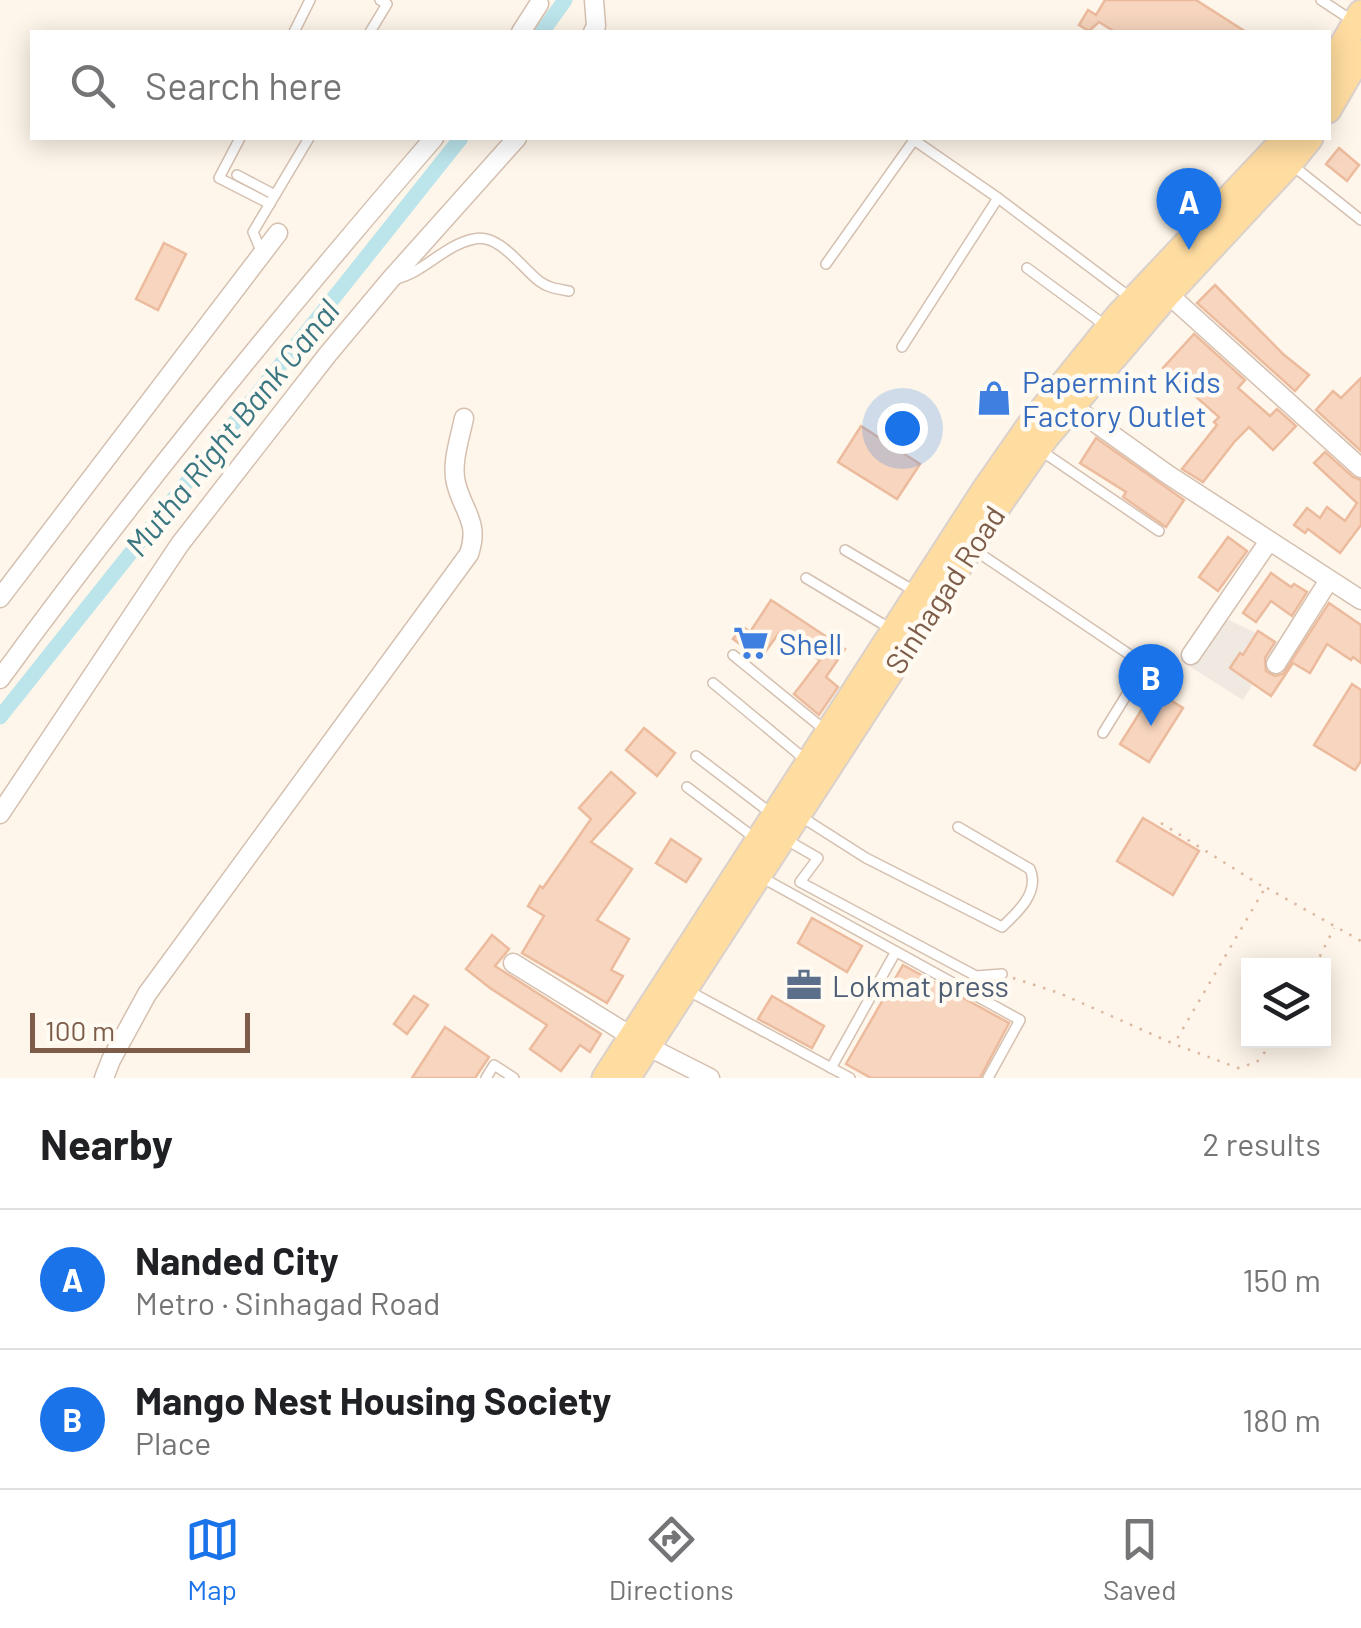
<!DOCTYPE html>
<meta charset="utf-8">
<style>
body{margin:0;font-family:Barlow,sans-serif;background:#f2f2f2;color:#202124}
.controls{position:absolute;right:30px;bottom:30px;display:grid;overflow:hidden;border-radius:0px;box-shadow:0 5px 25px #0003}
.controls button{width:90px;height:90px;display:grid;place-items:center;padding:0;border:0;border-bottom:2px solid #e0e0e0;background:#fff;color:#202124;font:50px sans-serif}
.scale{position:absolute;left:30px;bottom:25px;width:220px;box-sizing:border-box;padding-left:10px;border:5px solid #7d5c49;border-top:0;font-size:28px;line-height:35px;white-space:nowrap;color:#7d5c49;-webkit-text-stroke:8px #fffaf2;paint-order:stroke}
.you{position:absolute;left:902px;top:428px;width:35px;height:35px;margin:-25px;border:8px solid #fff;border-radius:50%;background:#1a73e8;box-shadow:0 0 0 15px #1a73e833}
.badge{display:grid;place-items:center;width:65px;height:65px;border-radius:50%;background:#1a73e8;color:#fff;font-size:32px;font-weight:700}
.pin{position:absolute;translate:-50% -82px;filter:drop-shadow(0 2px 5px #0008)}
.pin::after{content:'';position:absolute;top:52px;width:35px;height:30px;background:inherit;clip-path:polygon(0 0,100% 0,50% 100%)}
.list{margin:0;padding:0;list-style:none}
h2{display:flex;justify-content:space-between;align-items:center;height:130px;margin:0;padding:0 40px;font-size:42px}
h2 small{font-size:32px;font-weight:400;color:#757577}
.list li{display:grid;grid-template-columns:65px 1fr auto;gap:30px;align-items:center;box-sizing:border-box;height:140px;padding:0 40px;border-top:2px solid #e0e0e0}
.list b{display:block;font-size:38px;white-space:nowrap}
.list p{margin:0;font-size:32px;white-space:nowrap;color:#757577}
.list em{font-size:32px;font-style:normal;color:#757577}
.icon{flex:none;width:55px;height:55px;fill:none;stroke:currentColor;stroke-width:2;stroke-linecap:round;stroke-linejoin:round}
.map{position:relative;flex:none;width:1361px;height:1078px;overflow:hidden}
.search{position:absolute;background:#fff;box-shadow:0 5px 25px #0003;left:30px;right:30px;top:30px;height:110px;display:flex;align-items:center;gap:25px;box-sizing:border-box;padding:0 35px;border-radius:0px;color:#757577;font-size:38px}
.sheet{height:410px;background:#fff}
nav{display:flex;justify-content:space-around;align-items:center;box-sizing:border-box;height:140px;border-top:2px solid #e0e0e0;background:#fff;font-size:28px;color:#757577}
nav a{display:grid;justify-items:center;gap:5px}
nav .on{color:#1a73e8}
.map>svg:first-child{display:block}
.industrial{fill:#f0e9e2}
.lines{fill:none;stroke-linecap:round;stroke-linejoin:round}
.canal{stroke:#bbe4eb;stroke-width:15}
.building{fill:#f7d5be;stroke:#ecbb9d;stroke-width:2.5}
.service-casing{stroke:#d5c0b0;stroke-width:12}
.minor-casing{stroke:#d5c0b0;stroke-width:21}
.primary-casing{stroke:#dbd1cc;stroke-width:29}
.path{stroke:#ddb8a0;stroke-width:2.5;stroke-dasharray:2.5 8;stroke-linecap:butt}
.service{stroke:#fff;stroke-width:9}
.minor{stroke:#fff;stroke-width:18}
.primary{stroke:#ffdca0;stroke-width:25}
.labels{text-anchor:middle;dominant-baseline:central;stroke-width:9;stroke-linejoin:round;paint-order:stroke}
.shop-label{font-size:30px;fill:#366cbe;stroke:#fffaf2;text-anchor:start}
.street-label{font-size:30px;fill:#7d5c49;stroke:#fffaf2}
.service-label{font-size:30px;fill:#4e5e75;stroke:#fffaf2;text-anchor:start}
.water-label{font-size:32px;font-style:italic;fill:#3a7783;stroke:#fffaf2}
</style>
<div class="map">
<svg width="1361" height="1078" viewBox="0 0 1361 1078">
<rect width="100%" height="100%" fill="#fef6ea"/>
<polygon class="industrial" points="1219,615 1278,644 1243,700 1184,663"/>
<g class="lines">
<g class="canal">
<polyline points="542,32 565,0"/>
<polyline points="0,717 461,138"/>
</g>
</g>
<g class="building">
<polygon points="1105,0 1196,0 1246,32 1115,32 1099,22 1089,31 1079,25 1088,10 1096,15"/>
<polygon points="1339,148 1359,165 1347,181 1326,164"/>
<polygon points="164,243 186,254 158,310 136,299"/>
<polygon points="1215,285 1283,354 1309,375 1295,391 1197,303"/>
<polygon points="1194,334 1245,380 1238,388 1270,416 1277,409 1296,426 1273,450 1249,427 1235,441 1203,482 1182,469 1217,425 1214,422 1219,417 1163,368"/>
<polygon points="1361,378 1361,451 1316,410 1333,391 1341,398"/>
<polygon points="861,426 920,464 897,499 838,462"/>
<polygon points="1096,438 1184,500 1166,527 1123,497 1126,492 1080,463"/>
<polygon points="1325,452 1353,477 1361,480 1361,525 1340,553 1308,529 1305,533 1294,525 1307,508 1320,518 1327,507 1345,521 1357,503 1314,463"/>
<polygon points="1228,537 1247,551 1218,591 1199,577"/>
<polygon points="1271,573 1291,587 1294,584 1307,592 1292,616 1271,601 1256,622 1243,613"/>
<polygon points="771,600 845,649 826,677 838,687 819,715 794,694 820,660 779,633 760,659 733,639 742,626 750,632"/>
<polygon points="1329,603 1361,625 1361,663 1353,657 1351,660 1327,644 1310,673 1293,663 1271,696 1230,668 1240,653 1243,655 1258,631 1275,642 1265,658 1266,671 1275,676 1283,674"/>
<polygon points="1352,684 1361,690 1361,761 1355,770 1314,745"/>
<polygon points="1154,690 1183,708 1149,762 1120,744"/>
<polygon points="644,728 675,753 657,776 626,750"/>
<polygon points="611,772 635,793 591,842 632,869 597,920 629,939 611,970 623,976 607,1003 522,953 544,916 528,906 540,886 543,888 591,819 579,808"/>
<polygon points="1143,818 1199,851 1173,895 1117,861"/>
<polygon points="671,839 701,859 686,882 656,863"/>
<polygon points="812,918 862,946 847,972 798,943"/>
<polygon points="492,935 509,949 495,966 601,1034 590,1052 580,1045 561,1071 530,1049 547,1025 490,988 466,969"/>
<polygon points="903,965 1009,1023 980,1078 871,1078 846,1064"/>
<polygon points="414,996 428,1005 407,1034 394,1024"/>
<polygon points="772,996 824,1026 812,1048 758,1019"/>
<polygon points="445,1027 489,1057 475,1078 412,1078"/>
</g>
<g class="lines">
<defs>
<g id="service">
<polyline points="1321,0 1353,21"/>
<polyline points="294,32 310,0"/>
<polyline points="370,32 387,4 380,0"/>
<polyline points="240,138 219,178 270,204"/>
<polyline points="1292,165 1361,220"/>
<polyline points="237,175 275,195"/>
<polyline points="262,253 253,232 309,138"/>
<polyline points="826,264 914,140 998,198"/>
<polyline points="1027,268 1106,326"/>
<path d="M 395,279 C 424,273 444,245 474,239 C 499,233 521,267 539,281 C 548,288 558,289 569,291"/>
<polyline points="902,347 998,198 1131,298"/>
<polyline points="1040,450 1159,531"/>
<polyline points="973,549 1145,665 1103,733"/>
<polyline points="845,550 916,592"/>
<polyline points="806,578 891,629"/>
<polyline points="733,655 826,731"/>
<polyline points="713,683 807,761"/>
<polyline points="696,756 772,814"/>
<polyline points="687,787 756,839"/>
<path d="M 800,816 L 866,858 L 1002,927 C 1018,912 1040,892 1030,869 L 958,827"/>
<polyline points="785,839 818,858 800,882 976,976 1002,974"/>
<polyline points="761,877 1020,1020 988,1078"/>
<polyline points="687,990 850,1078"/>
<polyline points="831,1068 895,953"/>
<polyline points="486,1078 494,1065 514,1078"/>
</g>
<g id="minor">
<polyline points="521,32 539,4"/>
<polyline points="593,32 596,26 594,0"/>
<polyline points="1168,294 1361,468"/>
<polyline points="1072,406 1167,474 1361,600"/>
<polyline points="0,598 278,233"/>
<polyline points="1191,655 1269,541"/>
<polyline points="1276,664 1329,580"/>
<path d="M 0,679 C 136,492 283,313 434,138"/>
<polyline points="0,814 180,544 328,354 390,280 517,138"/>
<polyline points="513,963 647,1046 710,1078"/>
<path d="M 104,1078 L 111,1060 L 147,994 L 469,554 C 480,522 463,512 456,483 C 451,463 460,438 464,418"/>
</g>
<g id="primary">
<polyline points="1328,71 1361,13"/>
<polyline points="1328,110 1361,53"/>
<polyline points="605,1078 984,491 1030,425 1118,316 1286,138"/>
<polyline points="627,1078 1000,503 1046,437 1168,294 1290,163 1310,138"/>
</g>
</defs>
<use href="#service" class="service-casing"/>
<use href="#minor" class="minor-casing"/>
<use href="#primary" class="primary-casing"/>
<g class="path">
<polyline points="1161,823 1265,888 1174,1044"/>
<polyline points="1267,888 1361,941"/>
<polyline points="1315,966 1334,928"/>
<polyline points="1013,978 1059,993 1174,1044 1238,1068 1257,1062 1274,1040"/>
</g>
<use href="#service" class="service"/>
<use href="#minor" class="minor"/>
<use href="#primary" class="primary"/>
</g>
<defs>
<symbol id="shop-bare" viewBox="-9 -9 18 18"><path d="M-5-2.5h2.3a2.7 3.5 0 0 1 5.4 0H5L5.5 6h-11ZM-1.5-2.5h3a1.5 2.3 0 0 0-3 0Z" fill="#3f7fe0" stroke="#fffaf2" stroke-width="2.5" paint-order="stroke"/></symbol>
<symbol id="supermarket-bare" viewBox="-9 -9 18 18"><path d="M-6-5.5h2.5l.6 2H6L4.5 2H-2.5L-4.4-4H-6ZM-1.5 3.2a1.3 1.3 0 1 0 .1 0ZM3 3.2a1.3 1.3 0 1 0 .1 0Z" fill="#3f7fe0" stroke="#fffaf2" stroke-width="2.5" paint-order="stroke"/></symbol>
<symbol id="office-bare" viewBox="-9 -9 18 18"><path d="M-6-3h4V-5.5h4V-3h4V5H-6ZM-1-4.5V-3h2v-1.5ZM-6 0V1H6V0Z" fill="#5c6f8a" stroke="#fffaf2" stroke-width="2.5" paint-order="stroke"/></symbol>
</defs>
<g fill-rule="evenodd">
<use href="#shop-bare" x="969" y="373" width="50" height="50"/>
<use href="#supermarket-bare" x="726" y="618" width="50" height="50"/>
<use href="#office-bare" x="779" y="960" width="50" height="50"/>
</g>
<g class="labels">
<g class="shop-label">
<text x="1022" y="381">Papermint Kids<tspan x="1022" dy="34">Factory Outlet</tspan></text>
<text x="779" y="643">Shell</text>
</g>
<g class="street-label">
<text transform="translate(944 589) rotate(-57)">Sinhagad Road</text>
</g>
<g class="service-label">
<text x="832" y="985">Lokmat press</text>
</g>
<g class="water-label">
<text transform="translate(231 427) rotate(-51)">Mutha Right Bank Canal</text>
</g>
</g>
</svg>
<div class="controls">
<button><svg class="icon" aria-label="layers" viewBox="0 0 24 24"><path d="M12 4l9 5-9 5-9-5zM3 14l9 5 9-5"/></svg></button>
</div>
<div class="scale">100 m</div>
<div class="you"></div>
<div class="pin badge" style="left:1189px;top:250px">A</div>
<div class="pin badge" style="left:1151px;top:726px">B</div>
<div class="search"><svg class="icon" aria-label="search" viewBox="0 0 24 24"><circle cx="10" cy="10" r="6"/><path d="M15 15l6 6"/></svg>Search here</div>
</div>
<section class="sheet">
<h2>Nearby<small>2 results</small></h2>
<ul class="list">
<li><span class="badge">A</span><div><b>Nanded City</b><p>Metro · Sinhagad Road</p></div><em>150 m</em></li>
<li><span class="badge">B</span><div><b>Mango Nest Housing Society</b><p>Place</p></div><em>180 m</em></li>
</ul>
</section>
<nav>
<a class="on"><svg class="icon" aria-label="map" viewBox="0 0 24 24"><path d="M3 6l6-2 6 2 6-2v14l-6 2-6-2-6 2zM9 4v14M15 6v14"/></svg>Map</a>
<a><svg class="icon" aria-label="directions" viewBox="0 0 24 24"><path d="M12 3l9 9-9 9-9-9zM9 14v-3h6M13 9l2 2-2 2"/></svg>Directions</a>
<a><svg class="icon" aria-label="saved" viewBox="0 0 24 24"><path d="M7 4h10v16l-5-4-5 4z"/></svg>Saved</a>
</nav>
